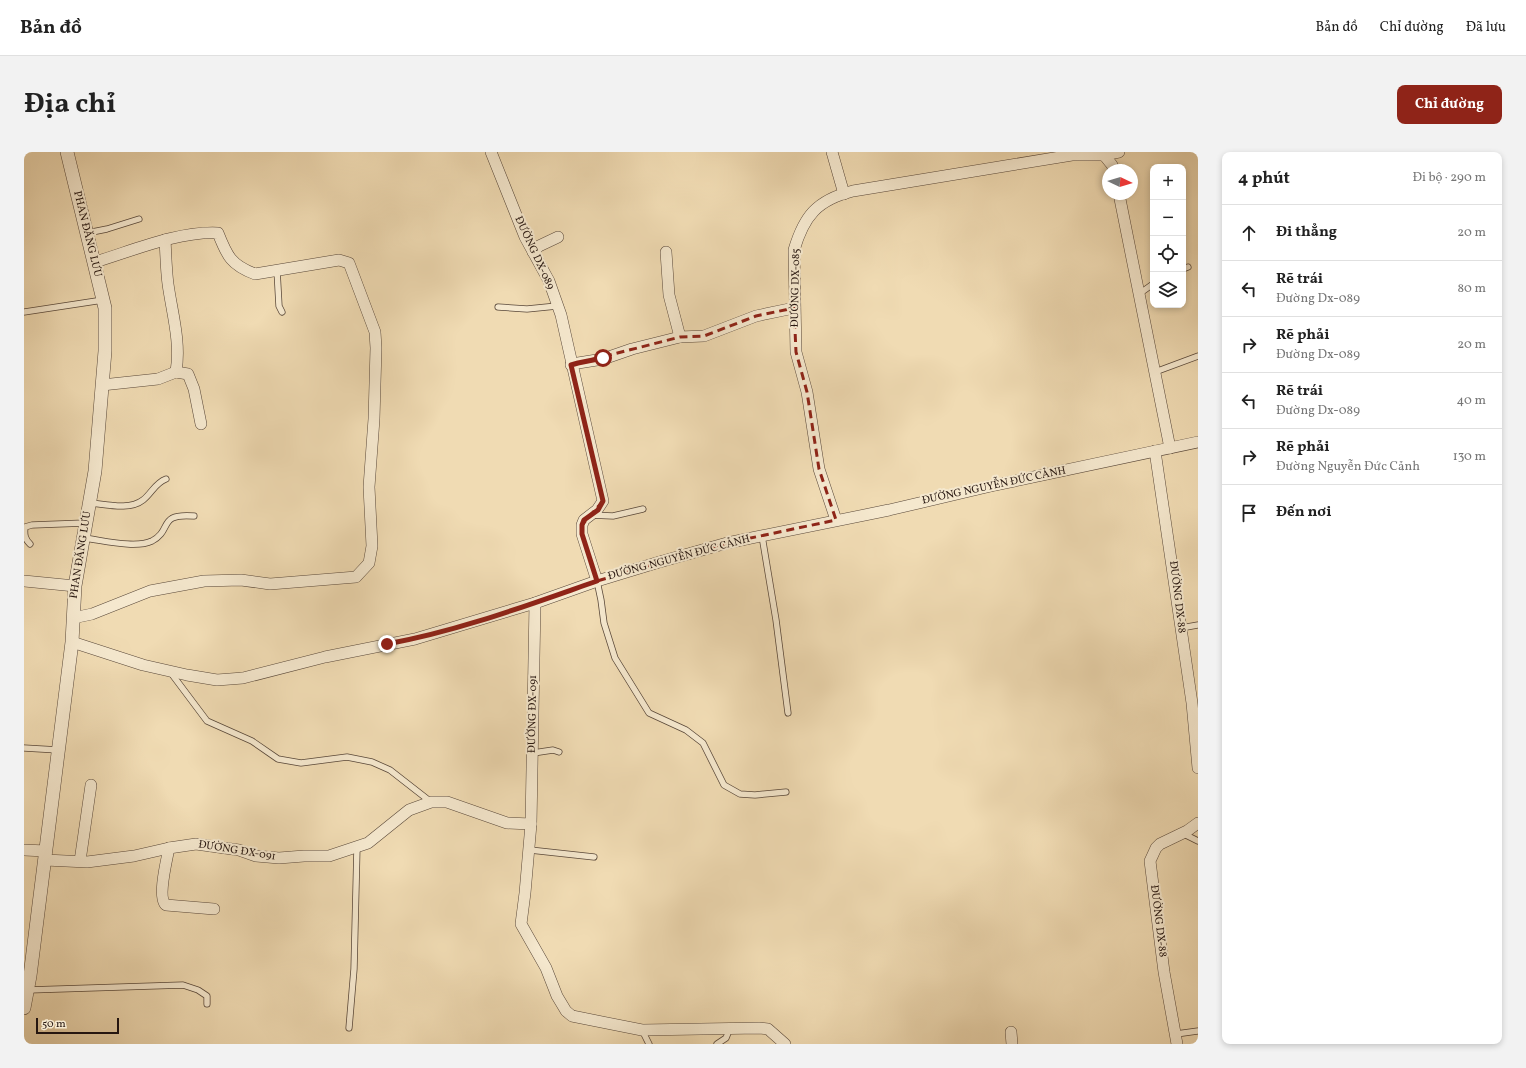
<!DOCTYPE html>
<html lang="vi">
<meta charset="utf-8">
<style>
body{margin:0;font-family:Vollkorn,serif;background:#f2f2f2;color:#222}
.controls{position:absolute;right:12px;top:12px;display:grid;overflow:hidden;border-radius:8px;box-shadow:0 2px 6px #0003}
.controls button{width:36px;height:36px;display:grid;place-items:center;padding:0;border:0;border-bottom:1px solid #e0e0e0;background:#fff;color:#222;font:20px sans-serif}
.compass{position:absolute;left:1078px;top:12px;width:36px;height:36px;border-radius:50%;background:#fff;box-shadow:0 2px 6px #0003;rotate:94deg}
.scale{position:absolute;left:12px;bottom:10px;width:83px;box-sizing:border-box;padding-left:4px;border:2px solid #261610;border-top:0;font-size:11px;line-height:14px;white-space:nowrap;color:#261610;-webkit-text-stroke:3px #f5e8ce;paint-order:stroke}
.stop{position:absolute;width:12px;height:12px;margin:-9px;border:3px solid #8f2418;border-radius:50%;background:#fff}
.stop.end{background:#8f2418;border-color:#fff;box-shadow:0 1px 4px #0008}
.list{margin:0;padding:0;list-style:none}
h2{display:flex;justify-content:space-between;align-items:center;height:52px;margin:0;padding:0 16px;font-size:17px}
h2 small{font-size:13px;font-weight:400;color:#767676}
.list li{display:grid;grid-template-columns:26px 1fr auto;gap:12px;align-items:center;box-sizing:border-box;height:56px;padding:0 16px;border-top:1px solid #e0e0e0}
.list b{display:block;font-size:15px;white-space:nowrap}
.list p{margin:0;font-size:13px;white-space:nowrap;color:#767676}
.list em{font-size:13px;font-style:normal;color:#767676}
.icon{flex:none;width:22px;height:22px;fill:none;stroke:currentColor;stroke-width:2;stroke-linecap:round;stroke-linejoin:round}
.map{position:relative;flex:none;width:1174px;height:892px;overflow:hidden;border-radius:8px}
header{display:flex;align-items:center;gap:24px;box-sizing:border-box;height:56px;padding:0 20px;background:#fff;border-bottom:1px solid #e0e0e0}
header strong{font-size:19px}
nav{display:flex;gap:22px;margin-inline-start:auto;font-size:14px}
.intro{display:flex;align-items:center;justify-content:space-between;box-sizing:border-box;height:96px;padding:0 24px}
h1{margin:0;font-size:28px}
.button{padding:10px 18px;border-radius:8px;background:#8f2418;color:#fff;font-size:14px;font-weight:700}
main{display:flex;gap:24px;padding:0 24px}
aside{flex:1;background:#fff;border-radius:8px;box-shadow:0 2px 6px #0003}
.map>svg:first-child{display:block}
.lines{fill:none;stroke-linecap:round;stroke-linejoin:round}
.service-casing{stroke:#584739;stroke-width:7}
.minor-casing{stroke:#584739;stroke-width:12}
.tertiary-casing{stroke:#584739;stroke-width:14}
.service{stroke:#f5e8ce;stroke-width:5.5}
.minor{stroke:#f5e8ce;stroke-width:11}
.tertiary{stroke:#f5e8ce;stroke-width:13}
.route{stroke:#8f2418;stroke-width:5}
.marked{fill:none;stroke:#8f2418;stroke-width:3;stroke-dasharray:8 5;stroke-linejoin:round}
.labels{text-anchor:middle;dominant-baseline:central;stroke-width:4;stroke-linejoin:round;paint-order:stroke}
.street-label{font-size:11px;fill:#261610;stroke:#f5e8ce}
</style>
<header>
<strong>Bản đồ</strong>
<nav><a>Bản đồ</a><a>Chỉ đường</a><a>Đã lưu</a></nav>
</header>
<div class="intro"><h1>Địa chỉ</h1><a class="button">Chỉ đường</a></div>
<main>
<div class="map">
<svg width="1174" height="892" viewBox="0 0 1174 892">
<rect width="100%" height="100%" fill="#f0dbb3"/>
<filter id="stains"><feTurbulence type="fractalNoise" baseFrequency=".005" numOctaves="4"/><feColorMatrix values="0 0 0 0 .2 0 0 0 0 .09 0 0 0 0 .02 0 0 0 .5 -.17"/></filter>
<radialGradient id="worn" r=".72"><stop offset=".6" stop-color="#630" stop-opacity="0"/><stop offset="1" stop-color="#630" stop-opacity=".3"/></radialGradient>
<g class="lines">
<defs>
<g id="service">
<polyline points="63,81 83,77 115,67"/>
<polyline points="1159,117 1164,115"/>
<polyline points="253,118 255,154 258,160"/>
<polyline points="1115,142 1129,132"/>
<polyline points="474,155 503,157 533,154"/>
<polyline points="0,160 79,148"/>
<polyline points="1131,220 1174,204"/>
<path d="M 65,351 C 81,352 105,359 119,348 C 128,341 131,331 142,327"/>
<polyline points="566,363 589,364 619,357"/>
<polyline points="738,384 752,468 764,561"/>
<path d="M 59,386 C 78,388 111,397 128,389 C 149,378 133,361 170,364"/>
<path d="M 6,392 C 1,387 0,383 1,375 L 8,373 L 61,371"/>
<polyline points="573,429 577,448 580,471 591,506 625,561 662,578 679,591 700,633 716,642 731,643 762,640"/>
<polyline points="1157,476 1174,473"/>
<polyline points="147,521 183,569 228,589 254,607 277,611 323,605 348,610 366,618 407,650"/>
<polyline points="0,596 34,598"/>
<polyline points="509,601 529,598 535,600"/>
<polyline points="1158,681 1174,689"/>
<polyline points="506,698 570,705"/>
<polyline points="4,838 159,833 174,838 183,844 183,852"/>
<polyline points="325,876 330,817 333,695"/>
<polyline points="618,878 625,892"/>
<polyline points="1152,882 1174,879"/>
<polyline points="693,892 702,886 706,876"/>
</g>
<g id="minor">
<polyline points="467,0 501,85 525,129 537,163 579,349 573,358 560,368 558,373 558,382 573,429"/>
<polyline points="808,0 820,42"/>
<polyline points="1080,3 1088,13 1090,18"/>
<polyline points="1095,42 1146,296"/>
<path d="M 141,88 C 142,103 142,117 144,132 C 148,161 157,190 152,220"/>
<polyline points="509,100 515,94 534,85"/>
<polyline points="642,100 645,143 656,185"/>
<polyline points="547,213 554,211 579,207 608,197 656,185 680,184 732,164 770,156"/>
<polyline points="78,233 134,227 152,220 164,222 170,237 177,272"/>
<polyline points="1131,299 1168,551 1174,616"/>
<path d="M 812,368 L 795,317 L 783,240 L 772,200 L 770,98 C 780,64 793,48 829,39 L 1048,3 L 1080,3 L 1095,0"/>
<polyline points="0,429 51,434"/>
<polyline points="511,451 507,672 501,741 497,772 522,816 533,844 542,859 548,864 618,878 735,876 744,877 761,892"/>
<path d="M 49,466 L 68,462 L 126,439 L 180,429 L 217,428 L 246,432 L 332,425 L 345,411 L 348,394 L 345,335 L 350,267 L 352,196 L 351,180 L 325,111 L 315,108 L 231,122 C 207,113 203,104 194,81 C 154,79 108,99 71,110"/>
<polyline points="48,490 119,513 163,523 193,528 219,526 301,505 391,487 511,451 573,429 632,411 703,391 865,358 967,334 1174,290"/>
<path d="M 145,696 C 143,707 133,746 142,753 L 190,757"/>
<polyline points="0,698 22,699"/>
<polyline points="21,708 63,710 110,704 145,696 172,692 215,698 232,704 255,706 280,704 305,704 344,691 385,658 407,650 423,650 483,671 507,672"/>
<polyline points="56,709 67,633"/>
<polyline points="987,880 988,892"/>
<polyline points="1153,892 1140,820 1126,709 1132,696 1136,692 1163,679 1174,671"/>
</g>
<polyline id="tertiary" points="0,856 6,824 48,490 51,434 71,319 81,199 81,156 43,0"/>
</defs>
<use href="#service" class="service-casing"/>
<use href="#minor" class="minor-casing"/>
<use href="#tertiary" class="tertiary-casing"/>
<use href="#service" class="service"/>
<use href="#minor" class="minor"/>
<use href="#tertiary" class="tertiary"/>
</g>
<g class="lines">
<path class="route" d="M 363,492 C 435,479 504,453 573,429 L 558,382 L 558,373 L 560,368 L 574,358 L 579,349 L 547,213 L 554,211 L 579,206"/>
</g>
<path class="marked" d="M 770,156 L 772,200 L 783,240 L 795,317 L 812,368 L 703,391 L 573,429 L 558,382 L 558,373 L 579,349 L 547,213 L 656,185 L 680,184 L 732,164 Z"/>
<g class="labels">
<g class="street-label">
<text transform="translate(63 82) rotate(76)">PHAN ĐĂNG LƯU</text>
<text transform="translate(510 101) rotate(65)">ĐƯỜNG DX-089</text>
<text transform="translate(772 136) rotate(-89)">ĐƯỜNG DX-085</text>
<text transform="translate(970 334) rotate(-12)">ĐƯỜNG NGUYỄN ĐỨC CẢNH</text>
<text transform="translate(57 403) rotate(-81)">PHAN ĐĂNG LƯU</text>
<text transform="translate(655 406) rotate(-15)">ĐƯỜNG NGUYỄN ĐỨC CẢNH</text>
<text transform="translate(1153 445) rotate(83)">ĐƯỜNG DX-88</text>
<text transform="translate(509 562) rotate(-89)">ĐƯỜNG ĐX-091</text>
<text transform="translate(213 699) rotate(9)">ĐƯỜNG ĐX-091</text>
<text transform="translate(1134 769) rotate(83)">ĐƯỜNG DX-88</text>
</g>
</g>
<rect width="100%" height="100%" filter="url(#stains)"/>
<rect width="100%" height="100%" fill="url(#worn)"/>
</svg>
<div class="controls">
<button>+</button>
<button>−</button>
<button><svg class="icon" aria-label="locate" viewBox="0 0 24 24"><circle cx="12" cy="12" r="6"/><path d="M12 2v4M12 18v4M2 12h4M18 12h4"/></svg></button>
<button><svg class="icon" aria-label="layers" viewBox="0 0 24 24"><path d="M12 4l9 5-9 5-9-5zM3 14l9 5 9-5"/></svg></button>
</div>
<svg class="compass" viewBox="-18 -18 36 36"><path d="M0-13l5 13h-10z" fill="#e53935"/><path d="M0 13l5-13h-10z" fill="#767676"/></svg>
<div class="scale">50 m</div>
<div class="stop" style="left:579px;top:206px"></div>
<div class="stop end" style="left:363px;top:492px"></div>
</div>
<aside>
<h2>4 phút<small>Đi bộ · 290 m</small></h2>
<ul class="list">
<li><svg class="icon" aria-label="ahead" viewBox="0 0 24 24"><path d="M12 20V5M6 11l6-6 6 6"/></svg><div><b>Đi thẳng</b></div><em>20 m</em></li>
<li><svg class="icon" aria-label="left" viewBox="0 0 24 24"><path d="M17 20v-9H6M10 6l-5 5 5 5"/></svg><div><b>Rẽ trái</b><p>Đường Dx-089</p></div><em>80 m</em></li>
<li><svg class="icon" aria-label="right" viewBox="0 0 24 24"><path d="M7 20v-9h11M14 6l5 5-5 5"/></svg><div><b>Rẽ phải</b><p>Đường Dx-089</p></div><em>20 m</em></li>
<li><svg class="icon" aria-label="left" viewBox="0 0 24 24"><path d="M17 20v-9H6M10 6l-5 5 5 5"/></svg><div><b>Rẽ trái</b><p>Đường Dx-089</p></div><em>40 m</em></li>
<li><svg class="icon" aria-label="right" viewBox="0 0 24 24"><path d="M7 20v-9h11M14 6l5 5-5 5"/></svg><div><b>Rẽ phải</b><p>Đường Nguyễn Đức Cảnh</p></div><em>130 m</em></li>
<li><svg class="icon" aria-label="arrive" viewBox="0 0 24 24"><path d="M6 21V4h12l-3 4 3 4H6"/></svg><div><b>Đến nơi</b></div></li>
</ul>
</aside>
</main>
